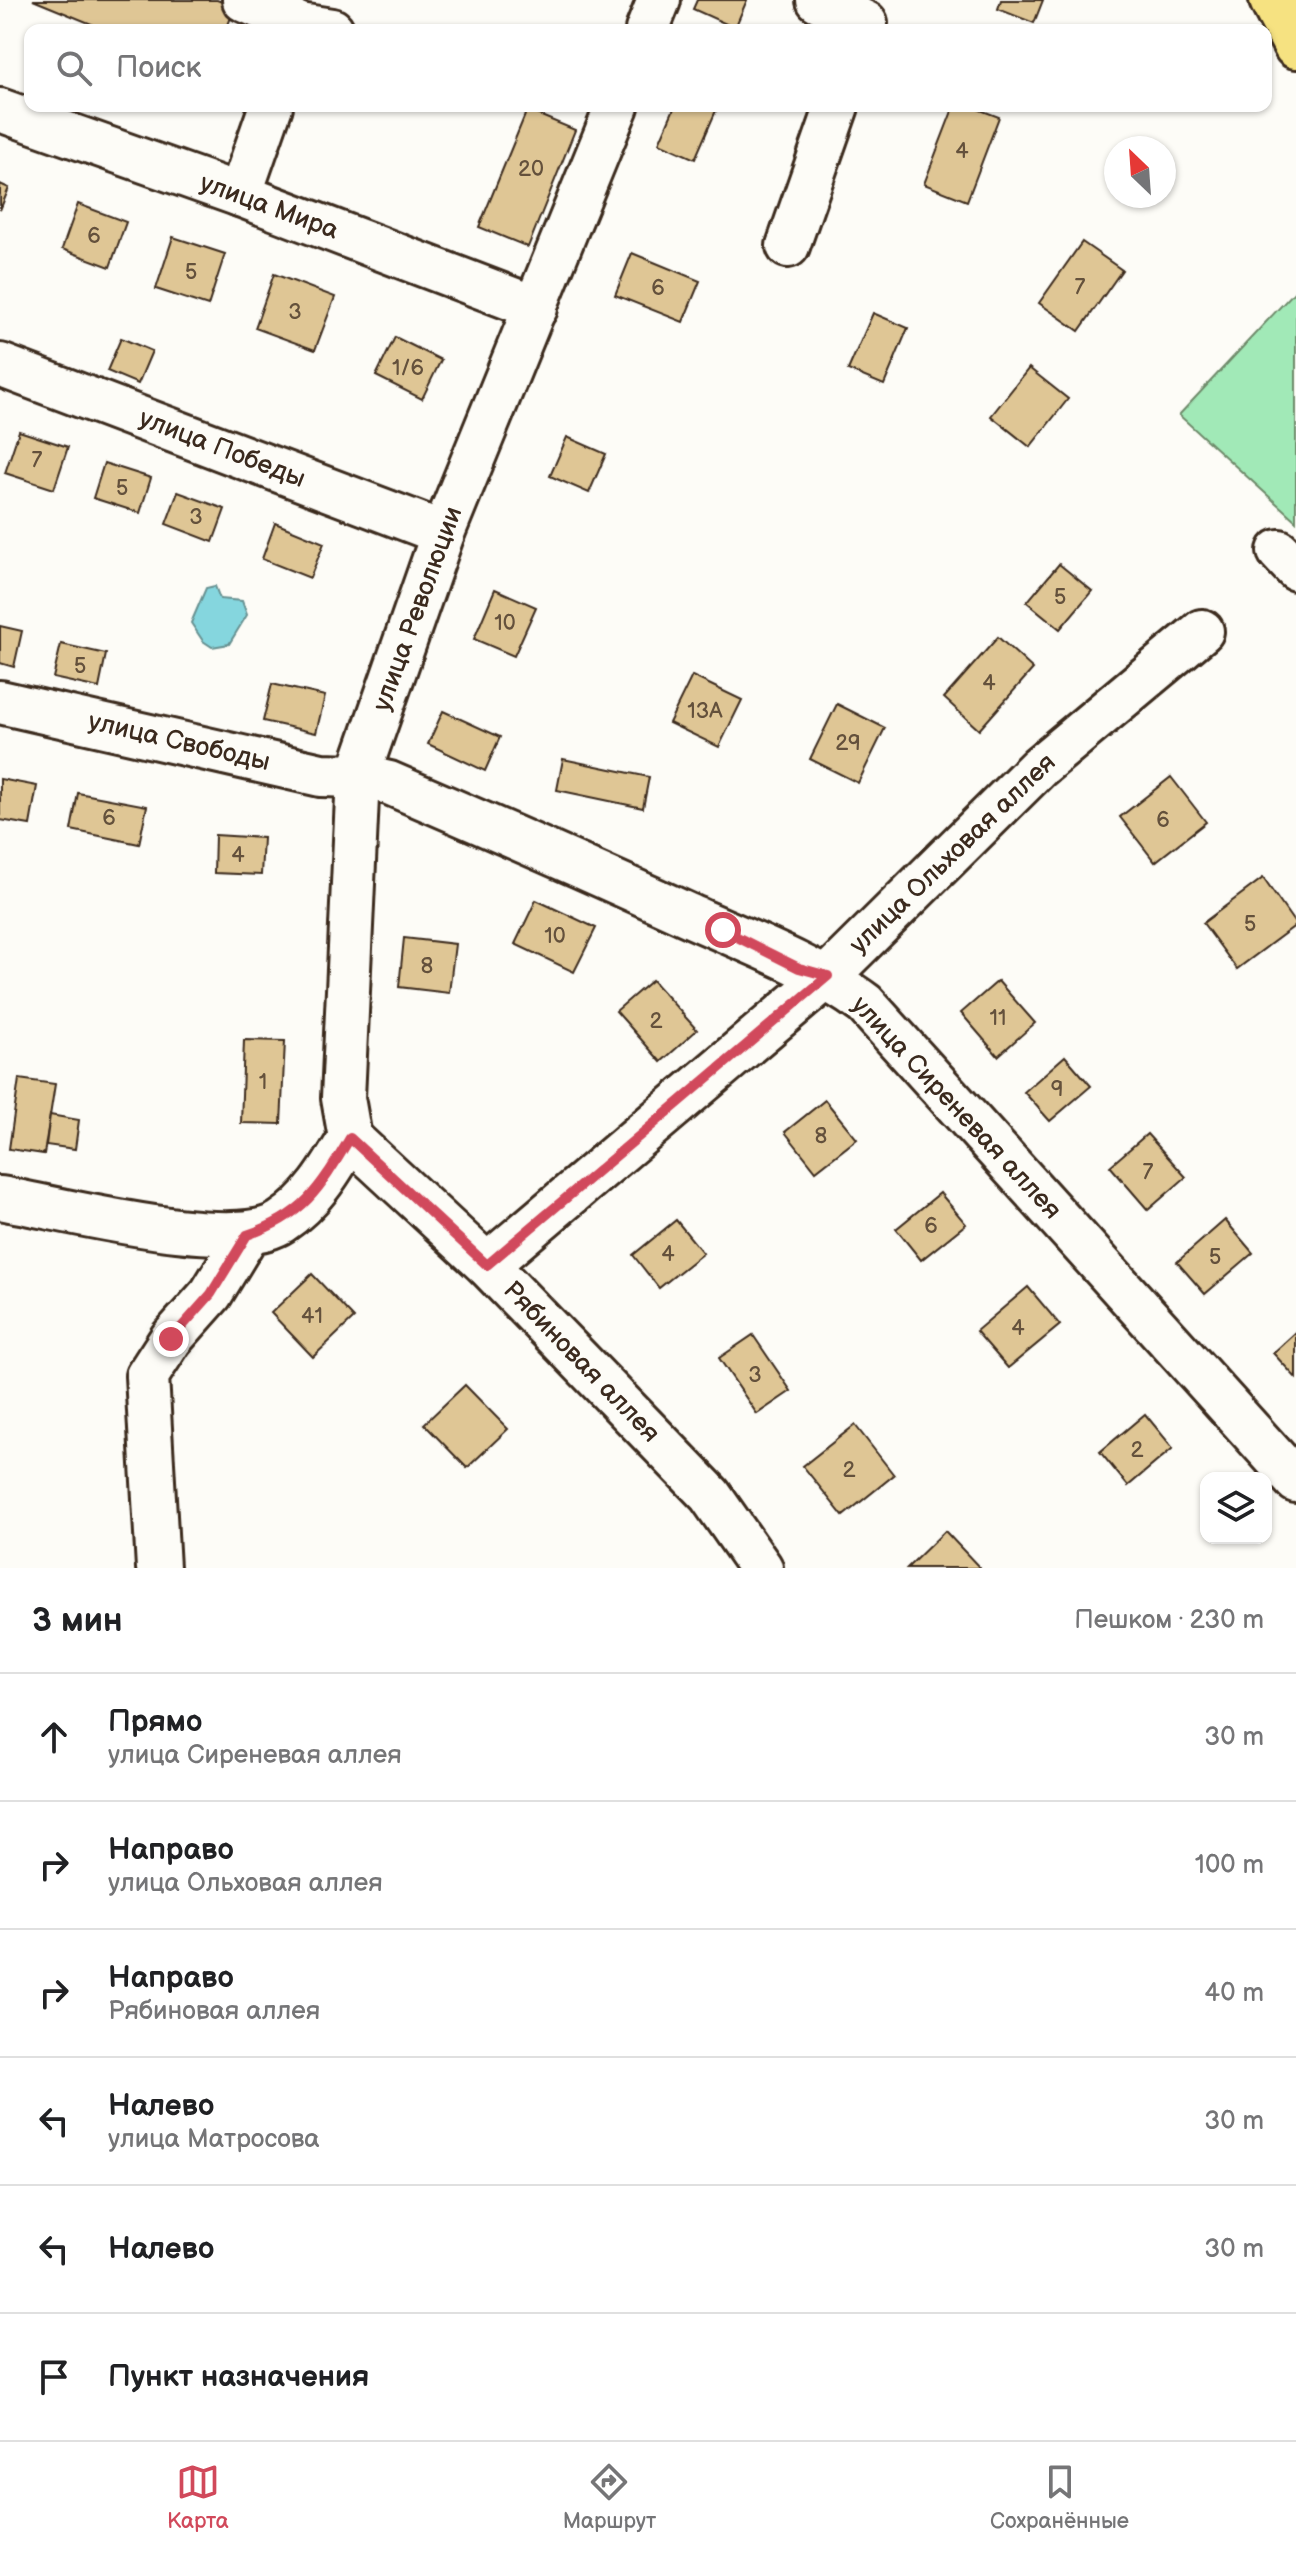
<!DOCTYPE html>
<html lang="ru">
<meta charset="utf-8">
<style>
body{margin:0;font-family:"Balsamiq Sans",sans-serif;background:#f2f2f2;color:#202124}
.controls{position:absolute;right:24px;bottom:24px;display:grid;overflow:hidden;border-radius:16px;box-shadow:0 2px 6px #0004}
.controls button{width:72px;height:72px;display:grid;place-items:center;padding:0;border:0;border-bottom:2px solid #e0e0e0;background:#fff;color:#202124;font:40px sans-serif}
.compass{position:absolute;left:1104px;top:136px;width:72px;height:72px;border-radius:50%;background:#fff;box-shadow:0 2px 6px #0004;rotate:335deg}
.stop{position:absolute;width:24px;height:24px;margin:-18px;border:6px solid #d1495b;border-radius:50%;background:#fff}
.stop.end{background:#d1495b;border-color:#fff;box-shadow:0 2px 8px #0008}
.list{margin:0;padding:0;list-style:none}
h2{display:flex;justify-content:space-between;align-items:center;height:104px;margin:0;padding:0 32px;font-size:34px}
h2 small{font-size:26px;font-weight:400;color:#757577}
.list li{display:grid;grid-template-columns:52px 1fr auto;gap:24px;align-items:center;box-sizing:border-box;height:128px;padding:0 32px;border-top:2px solid #e0e0e0}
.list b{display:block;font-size:30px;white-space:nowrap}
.list p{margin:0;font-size:26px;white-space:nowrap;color:#757577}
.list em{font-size:26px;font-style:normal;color:#757577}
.icon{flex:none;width:44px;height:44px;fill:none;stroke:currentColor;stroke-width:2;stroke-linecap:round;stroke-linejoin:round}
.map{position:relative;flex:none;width:1296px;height:1568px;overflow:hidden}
.search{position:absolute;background:#fff;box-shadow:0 2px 6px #0004;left:24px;right:24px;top:24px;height:88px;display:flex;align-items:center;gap:20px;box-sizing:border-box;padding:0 28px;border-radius:16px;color:#757577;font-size:30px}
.sheet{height:872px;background:#fff}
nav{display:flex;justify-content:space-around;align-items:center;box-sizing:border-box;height:112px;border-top:2px solid #e0e0e0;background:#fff;font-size:22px;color:#757577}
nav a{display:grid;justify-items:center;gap:4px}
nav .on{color:#d1495b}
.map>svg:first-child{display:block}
.green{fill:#a1e9b7;stroke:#6e8a6a;stroke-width:2}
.water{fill:#85d6de;stroke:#679191;stroke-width:2}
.building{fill:#dfc695;stroke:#3b2a1e;stroke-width:2}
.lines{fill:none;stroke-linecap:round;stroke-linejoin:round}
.minor-casing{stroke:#3b2a1e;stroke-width:48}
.major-casing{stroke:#3b2a1e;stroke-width:50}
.minor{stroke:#fdfcf7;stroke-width:42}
.major{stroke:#f6e281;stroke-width:44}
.route{stroke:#d1495b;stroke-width:10}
.labels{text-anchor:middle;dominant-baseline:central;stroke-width:6;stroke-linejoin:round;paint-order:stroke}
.number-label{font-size:22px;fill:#64513c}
.street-label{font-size:26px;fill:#3b2a1e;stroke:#fdfcf7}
</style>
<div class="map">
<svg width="1296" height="1568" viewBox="0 0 1296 1568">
<rect width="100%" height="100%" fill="#fdfcf7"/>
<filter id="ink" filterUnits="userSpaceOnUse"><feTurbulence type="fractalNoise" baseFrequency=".0125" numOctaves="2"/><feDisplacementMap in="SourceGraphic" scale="16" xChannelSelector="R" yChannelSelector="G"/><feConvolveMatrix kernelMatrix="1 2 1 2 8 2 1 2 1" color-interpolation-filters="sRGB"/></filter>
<g filter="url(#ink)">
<polygon class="green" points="1296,290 1296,521 1179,415"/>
<polygon class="water" points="215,586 220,599 242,601 247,615 229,644 212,647 203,641 191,623 206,588"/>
<g class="building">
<polygon points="33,0 217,0 235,7 226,30 106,30"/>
<polygon points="697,0 747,0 735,28 693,9"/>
<polygon points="1001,0 1043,0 1034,23 998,9"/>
<polygon points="675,106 718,106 695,159 659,143"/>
<polygon points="954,106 970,106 999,117 967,201 924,184"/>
<polygon points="527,110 575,130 528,247 479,227"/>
<polygon points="0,184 9,188 0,210"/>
<polygon points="78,204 126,222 110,267 62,249"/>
<polygon points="173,237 225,254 208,306 156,289"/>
<polygon points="1082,242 1122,270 1079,331 1039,303"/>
<polygon points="632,253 700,281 683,322 615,295"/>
<polygon points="274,274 335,297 315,350 255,328"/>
<polygon points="873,313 908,328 884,385 848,370"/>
<polygon points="395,337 441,360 422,399 376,376"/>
<polygon points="121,338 152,351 138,384 107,371"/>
<polygon points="1029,368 1068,399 1030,447 991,416"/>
<polygon points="19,431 68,447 54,489 5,473"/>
<polygon points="567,437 606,454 589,493 550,476"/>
<polygon points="104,463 151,478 140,513 93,498"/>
<polygon points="178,492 225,509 213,542 166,524"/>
<polygon points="275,523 324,543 310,578 262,559"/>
<polygon points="1059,564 1092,591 1060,629 1027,602"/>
<polygon points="495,589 536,607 514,656 474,639"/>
<polygon points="0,626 22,631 14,667 0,663"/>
<polygon points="998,637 1033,669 979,730 944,698"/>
<polygon points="61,644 106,654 99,688 53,678"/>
<polygon points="692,676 742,700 719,747 669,723"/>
<polygon points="272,684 325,696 316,733 263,721"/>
<polygon points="837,704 885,728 858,783 810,759"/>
<polygon points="443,711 500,737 485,771 428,744"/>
<polygon points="563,759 649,777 643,808 557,790"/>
<polygon points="1171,777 1206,822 1155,862 1120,817"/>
<polygon points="0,779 37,786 30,825 0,820"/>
<polygon points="78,793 147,806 139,844 71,830"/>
<polygon points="215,835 263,838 261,875 214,873"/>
<polygon points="1263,878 1296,925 1237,969 1203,923"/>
<polygon points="536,900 596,928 574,972 515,944"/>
<polygon points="404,938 455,944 449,993 399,987"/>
<polygon points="652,980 697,1030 661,1062 616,1011"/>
<polygon points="998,981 1035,1023 998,1056 961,1013"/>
<polygon points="244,1040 285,1041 281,1124 241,1123"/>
<polygon points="1065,1056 1091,1086 1050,1121 1024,1092"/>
<polygon points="19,1079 55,1084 44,1154 9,1149"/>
<polygon points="825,1100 857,1139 816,1171 785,1132"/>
<polygon points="50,1115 79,1120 75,1149 46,1145"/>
<polygon points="1147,1134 1186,1177 1148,1210 1110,1166"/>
<polygon points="940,1193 966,1224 921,1260 896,1229"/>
<polygon points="676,1220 703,1253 659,1288 633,1255"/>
<polygon points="1225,1220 1253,1253 1205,1294 1177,1262"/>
<polygon points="312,1274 354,1318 313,1357 271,1313"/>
<polygon points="1028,1287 1060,1325 1008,1368 976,1331"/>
<polygon points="1296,1332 1296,1378 1273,1353"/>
<polygon points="753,1335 791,1391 757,1414 719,1358"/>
<polygon points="465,1385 508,1429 467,1468 424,1424"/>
<polygon points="1145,1414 1173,1448 1128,1486 1100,1452"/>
<polygon points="855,1425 894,1475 843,1516 803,1466"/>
<polygon points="945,1531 980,1568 907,1568"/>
</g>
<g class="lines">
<defs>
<g id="minor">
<polyline points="244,0 300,25 332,30"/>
<polyline points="818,0 866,23 863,30"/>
<polyline points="647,30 659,0"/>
<polyline points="0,110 240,195 536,308"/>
<polyline points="240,195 271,106"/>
<polyline points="788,246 837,106"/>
<polyline points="0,365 443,533"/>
<polyline points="1279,551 1296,569"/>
<path d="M 0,702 L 321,775 L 358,776 L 389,783 C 489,826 588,869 686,914 C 744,940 816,967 865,1004 L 1296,1481"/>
<polyline points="350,1138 343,1098 358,776 443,533 617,106"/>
<polyline points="350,1138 487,1265 710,1495 761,1568"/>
<path d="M 0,1198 C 60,1208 233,1254 281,1222 C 313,1201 331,1170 350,1138"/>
<polyline points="487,1265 828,976 1039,767 1202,631"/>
<polyline points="158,1568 147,1376 171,1339 211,1294 247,1235"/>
</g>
<polyline id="major" points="1272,0 1296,46"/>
</defs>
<use href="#minor" class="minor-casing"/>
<use href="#major" class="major-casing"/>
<use href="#minor" class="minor"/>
<use href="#major" class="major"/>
</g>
</g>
<g class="lines" filter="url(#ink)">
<path class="route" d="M 171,1339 L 211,1294 L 247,1235 C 305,1215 320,1188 350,1138 L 487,1265 L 828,976 L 799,968 L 723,930"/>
</g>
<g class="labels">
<g class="number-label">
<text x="962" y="151">4</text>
<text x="531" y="169">20</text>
<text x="94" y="236">6</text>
<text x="191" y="272">5</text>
<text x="1080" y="287">7</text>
<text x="658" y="288">6</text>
<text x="295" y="312">3</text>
<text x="408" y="368">1/6</text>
<text x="37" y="460">7</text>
<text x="122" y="488">5</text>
<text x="196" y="517">3</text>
<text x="1060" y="597">5</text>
<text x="505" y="623">10</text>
<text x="80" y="666">5</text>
<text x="989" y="683">4</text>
<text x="705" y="711">13А</text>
<text x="848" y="743">29</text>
<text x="109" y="818">6</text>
<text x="1163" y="820">6</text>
<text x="238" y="855">4</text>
<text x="1250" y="924">5</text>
<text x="555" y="936">10</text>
<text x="427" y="966">8</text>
<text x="998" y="1018">11</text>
<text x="656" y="1021">2</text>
<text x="263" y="1082">1</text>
<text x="1057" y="1089">9</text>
<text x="821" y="1136">8</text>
<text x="1148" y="1172">7</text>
<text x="931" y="1226">6</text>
<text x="668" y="1254">4</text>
<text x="1215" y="1257">5</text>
<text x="312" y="1316">41</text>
<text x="1018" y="1328">4</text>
<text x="755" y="1375">3</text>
<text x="1137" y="1450">2</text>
<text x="849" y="1470">2</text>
</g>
<g class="street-label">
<text transform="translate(269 207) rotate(20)">улица Мира</text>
<text transform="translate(222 449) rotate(21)">улица Победы</text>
<text transform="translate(418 609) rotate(-70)">улица Революции</text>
<text transform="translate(179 742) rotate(13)">улица Свободы</text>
<text transform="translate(953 854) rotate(-44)">улица Ольховая аллея</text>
<text transform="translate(956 1108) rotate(47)">улица Сиреневая аллея</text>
<text transform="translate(581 1362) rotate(46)">Рябиновая аллея</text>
</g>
</g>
</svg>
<div class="controls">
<button><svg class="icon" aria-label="layers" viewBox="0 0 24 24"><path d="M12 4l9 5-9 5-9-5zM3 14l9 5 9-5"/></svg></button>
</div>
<svg class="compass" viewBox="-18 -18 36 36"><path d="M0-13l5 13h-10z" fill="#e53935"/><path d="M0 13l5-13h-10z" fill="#757577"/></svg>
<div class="stop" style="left:723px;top:930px"></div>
<div class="stop end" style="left:171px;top:1339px"></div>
<div class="search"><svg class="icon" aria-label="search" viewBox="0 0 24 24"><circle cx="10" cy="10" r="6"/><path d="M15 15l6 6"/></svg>Поиск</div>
</div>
<section class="sheet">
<h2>3 мин<small>Пешком · 230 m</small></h2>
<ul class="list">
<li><svg class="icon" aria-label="ahead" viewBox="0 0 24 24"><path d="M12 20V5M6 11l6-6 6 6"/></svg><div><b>Прямо</b><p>улица Сиреневая аллея</p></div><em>30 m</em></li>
<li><svg class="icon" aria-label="right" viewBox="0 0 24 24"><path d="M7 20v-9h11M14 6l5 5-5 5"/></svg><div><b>Направо</b><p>улица Ольховая аллея</p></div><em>100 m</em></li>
<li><svg class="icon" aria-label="right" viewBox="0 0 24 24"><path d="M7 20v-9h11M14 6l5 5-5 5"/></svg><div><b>Направо</b><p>Рябиновая аллея</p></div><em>40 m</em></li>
<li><svg class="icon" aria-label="left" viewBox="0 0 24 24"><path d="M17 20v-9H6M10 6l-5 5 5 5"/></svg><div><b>Налево</b><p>улица Матросова</p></div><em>30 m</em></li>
<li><svg class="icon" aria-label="left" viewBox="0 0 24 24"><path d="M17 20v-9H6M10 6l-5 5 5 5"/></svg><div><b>Налево</b></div><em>30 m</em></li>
<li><svg class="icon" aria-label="arrive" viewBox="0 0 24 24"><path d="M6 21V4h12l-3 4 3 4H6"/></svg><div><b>Пункт назначения</b></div></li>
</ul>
</section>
<nav>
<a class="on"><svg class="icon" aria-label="map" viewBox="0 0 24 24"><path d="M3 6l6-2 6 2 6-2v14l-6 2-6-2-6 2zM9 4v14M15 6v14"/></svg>Карта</a>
<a><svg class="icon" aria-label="directions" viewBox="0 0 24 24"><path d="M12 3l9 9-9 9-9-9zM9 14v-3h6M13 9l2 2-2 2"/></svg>Маршрут</a>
<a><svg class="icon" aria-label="saved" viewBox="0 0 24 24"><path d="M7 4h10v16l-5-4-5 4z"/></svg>Сохранённые</a>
</nav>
